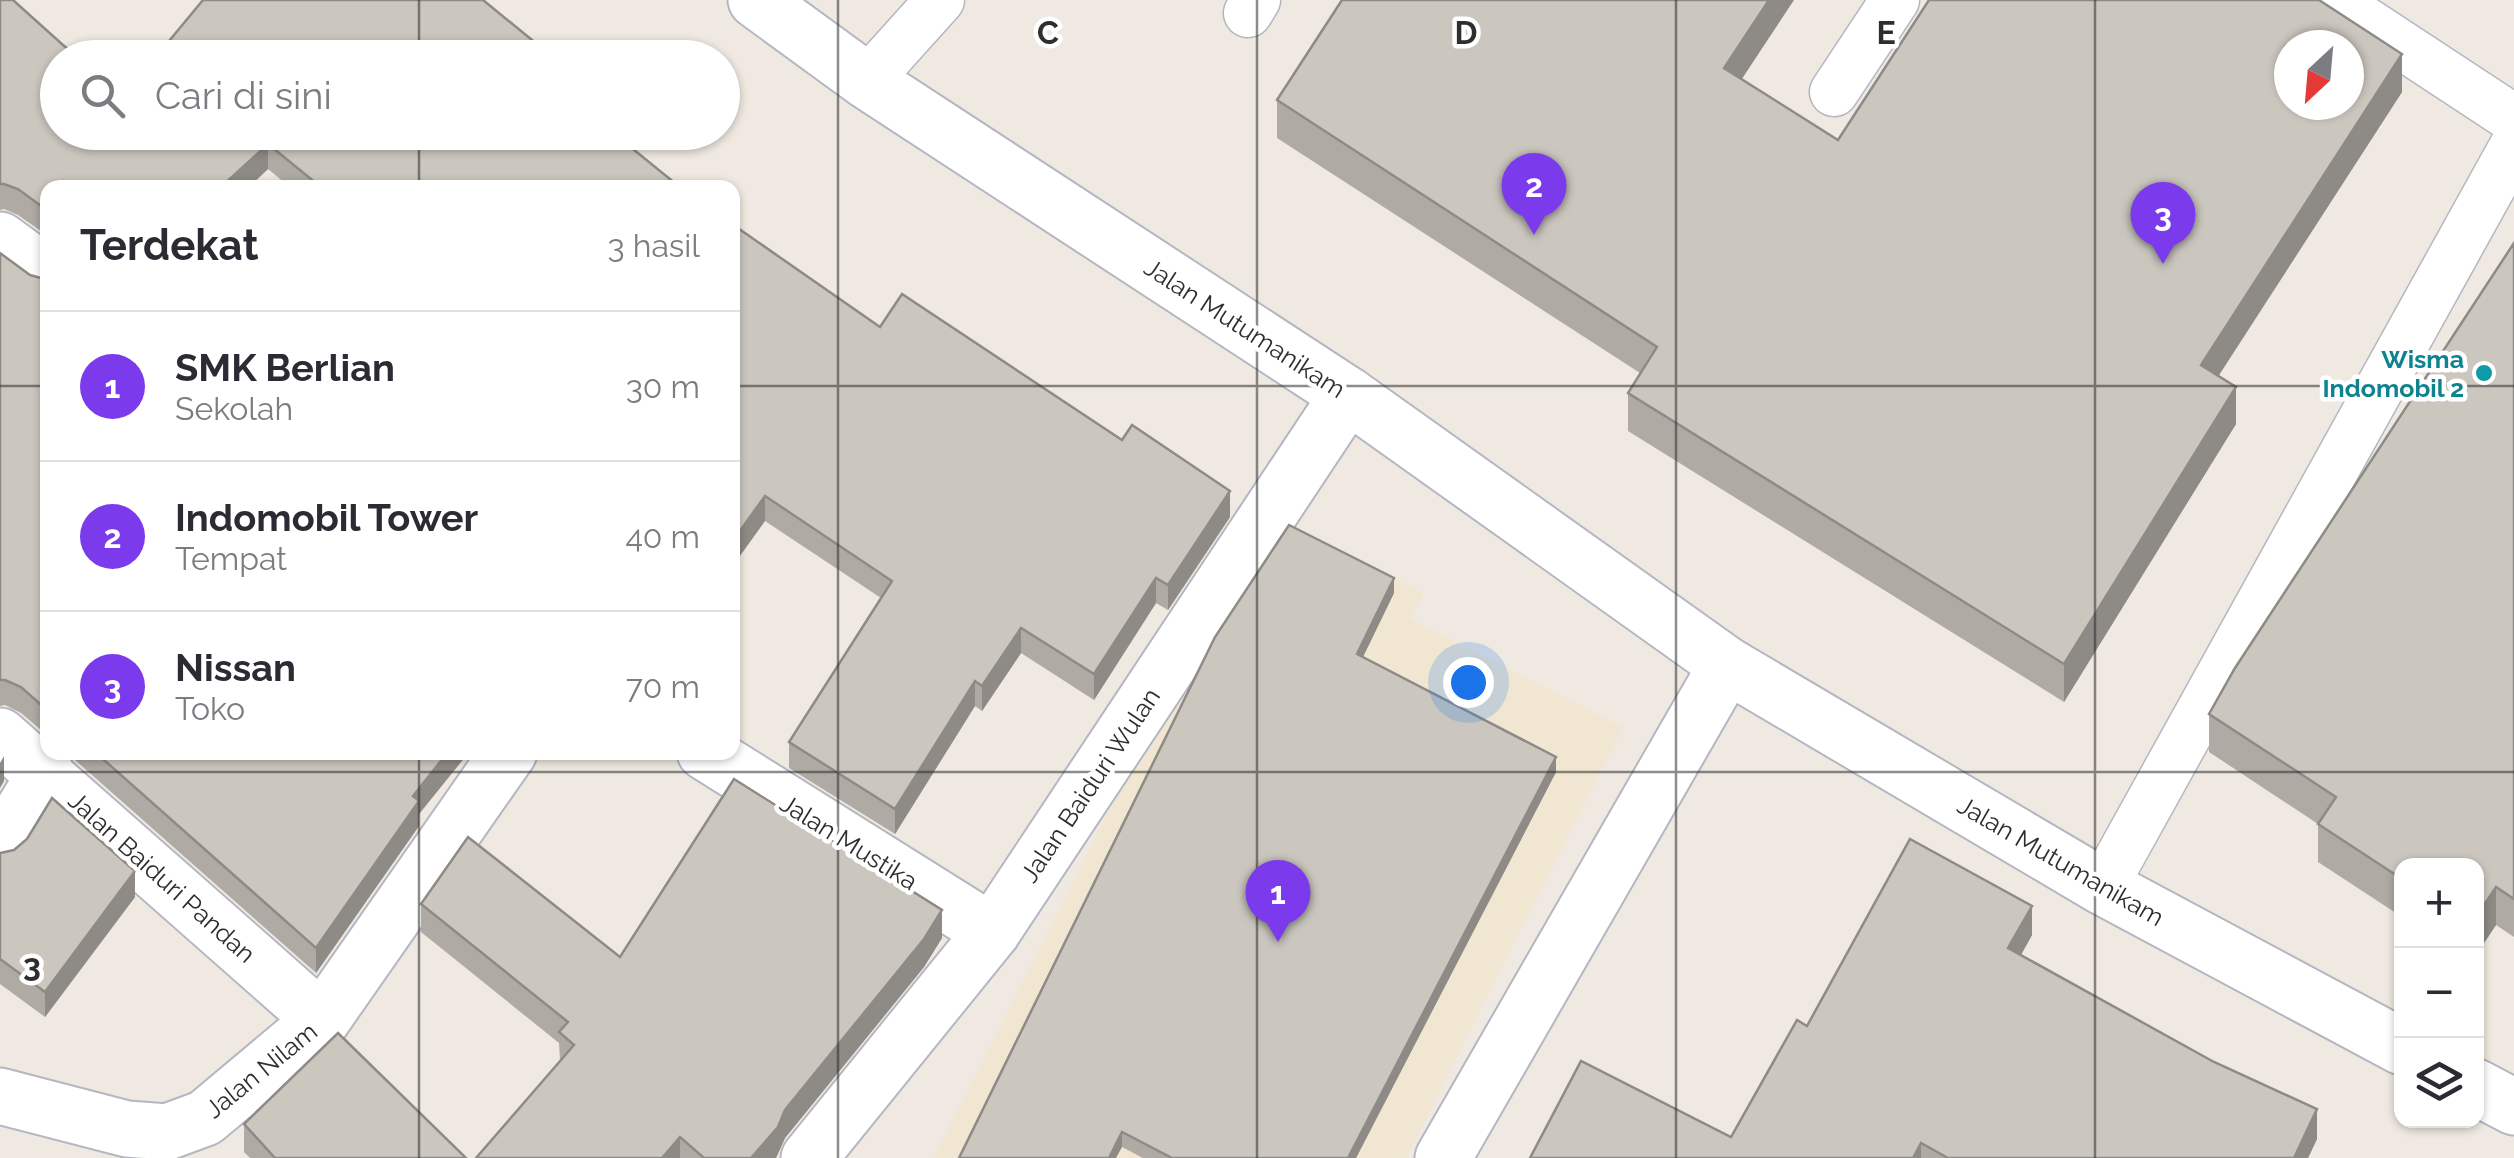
<!DOCTYPE html>
<html lang="id">
<meta charset="utf-8">
<style>
body{margin:0;font-family:Raleway,sans-serif;background:#f7f7f7;color:#2b2b33}
.controls{position:absolute;right:30px;bottom:30px;display:grid;overflow:hidden;border-radius:20px;box-shadow:0 2px 8px #0004}
.controls button{width:90px;height:90px;display:grid;place-items:center;padding:0;border:0;border-bottom:2px solid #e1e1e2;background:#fff;color:#2b2b33;font:50px sans-serif}
.compass{position:absolute;left:2274px;top:30px;width:90px;height:90px;border-radius:50%;background:#fff;box-shadow:0 2px 8px #0004;rotate:206deg}
.you{position:absolute;left:1468px;top:682px;width:35px;height:35px;margin:-25px;border:8px solid #fff;border-radius:50%;background:#1a73e8;box-shadow:0 0 0 15px #1a73e833}
.badge{display:grid;place-items:center;width:65px;height:65px;border-radius:50%;background:#7c3aed;color:#fff;font-size:32px;font-weight:700}
.pin{position:absolute;translate:-50% -82px;filter:drop-shadow(0 2px 5px #0008)}
.pin::after{content:'';position:absolute;top:52px;width:35px;height:30px;background:inherit;clip-path:polygon(0 0,100% 0,50% 100%)}
.list{margin:0;padding:0;list-style:none}
h2{display:flex;justify-content:space-between;align-items:center;height:130px;margin:0;padding:0 40px;font-size:42px}
h2 small{font-size:32px;font-weight:400;color:#7c7c81}
.list li{display:grid;grid-template-columns:65px 1fr auto;gap:30px;align-items:center;box-sizing:border-box;height:150px;padding:0 40px;border-top:2px solid #e1e1e2}
.list b{display:block;font-size:38px;white-space:nowrap}
.list p{margin:0;font-size:32px;white-space:nowrap;color:#7c7c81}
.list em{font-size:32px;font-style:normal;color:#7c7c81}
.icon{flex:none;width:55px;height:55px;fill:none;stroke:currentColor;stroke-width:2;stroke-linecap:round;stroke-linejoin:round}
.map{position:relative;flex:none;width:2514px;height:1158px;overflow:hidden}
.search{position:absolute;background:#fff;box-shadow:0 2px 8px #0004;left:40px;top:40px;width:700px;height:110px;display:flex;align-items:center;gap:25px;box-sizing:border-box;padding:0 35px;border-radius:55px;color:#7c7c81;font-size:38px}
.panel{position:absolute;background:#fff;box-shadow:0 2px 8px #0004;left:40px;top:180px;width:700px;height:580px;border-radius:20px}
.map>svg:first-child{display:block}
.education{fill:#f0e6d1}
.lines{fill:none;stroke-linecap:round;stroke-linejoin:round}
.service-casing{stroke:#b4b7c1;stroke-width:51}
.minor-casing{stroke:#b4b7c1;stroke-width:59}
.service{stroke:#fff;stroke-width:48}
.minor{stroke:#fff;stroke-width:55}
.wall{fill:#afaba4}
.shaded-wall{fill:#8e8b86}
.building{fill:#cbc7bf;stroke:#8e8b86;stroke-width:2.5;fill-rule:evenodd}
.grid{fill:none;stroke:#2e2e2e;stroke-width:2.5;stroke-opacity:0.55}
.culture-dot{fill:#0f9aa8;stroke:#fff;stroke-width:4}
.labels{text-anchor:middle;dominant-baseline:central;stroke-width:9;stroke-linejoin:round;paint-order:stroke}
.street-label{font-size:25px;fill:#2e2e2e;stroke:#fff}
.culture-label{font-size:25px;font-weight:bold;fill:#0d838f;stroke:#fff;text-anchor:end}
.grid-label{font-size:32px;text-anchor:middle;font-weight:bold;fill:#2e2e2e;stroke:#fff;stroke-width:9;stroke-linejoin:round;paint-order:stroke}
</style>
<div class="map">
<svg width="2514" height="1158" viewBox="0 0 2514 1158">
<rect width="100%" height="100%" fill="#efe9e1"/>
<polygon class="education" points="1260,511 1424,593 1411,619 1623,727 1406,1158 934,1158"/>
<g class="lines">
<defs>
<g id="service">
<polyline points="2333,0 2514,119"/>
<polyline points="1248,13 1256,0"/>
<polyline points="867,81 940,0"/>
<polyline points="1834,92 1895,0"/>
<polyline points="2103,887 2514,146"/>
</g>
<g id="minor">
<polyline points="756,0 867,81 1348,395 1727,665 2103,887 2402,1047"/>
<polyline points="0,240 48,275"/>
<polyline points="0,736 322,1020"/>
<polyline points="705,752 992,932"/>
<polyline points="0,848 46,773"/>
<polyline points="2476,1087 2514,1107"/>
<polyline points="0,1096 127,1129 167,1132 205,1118 322,1020 509,752"/>
<polyline points="809,1158 992,932 1348,395"/>
<polyline points="1443,1158 1727,665"/>
</g>
</defs>
<use href="#service" class="service-casing"/>
<use href="#minor" class="minor-casing"/>
<use href="#service" class="service"/>
<use href="#minor" class="minor"/>
</g>
<g class="wall">
<polygon points="0,0 58,132 612,132 681,188 291,188 268,169 248,188 48,188 48,236 18,215 4,209 0,210"/>
<polygon points="1742,79 1838,140 2402,92 2218,376 2236,424 2064,702 1628,431 1628,393 1640,373 1277,138 1277,100"/>
<polygon points="732,224 880,327 1230,517 1168,610 1156,603 1094,700 1021,653 982,711 975,706 895,834 789,768 789,742 881,598 765,521"/>
<polygon points="2514,243 2514,937 2496,925 2476,955 2476,866 2402,866 2402,917 2318,862 2318,824 2209,752 2209,714"/>
<polygon points="0,253 30,275 48,280 48,736 21,713 5,705 0,706"/>
<polygon points="1394,593 1363,657 1556,772 1356,1158 1143,1158 1122,1147 959,1158"/>
<polygon points="66,752 469,752 419,814 419,826 316,973"/>
<polygon points="0,853 135,897 45,1017 0,984"/>
<polygon points="421,904 620,957 942,938 924,967 785,1138 776,1158 476,1158 560,1061 559,1043 421,932"/>
<polygon points="2032,935 2021,955 2317,1139 2308,1158 1530,1158 1731,1137 1807,1026"/>
<polygon points="244,1124 466,1158 250,1158 244,1152"/>
</g>
<g class="shaded-wall">
<polygon points="1769,0 1794,0 1724,106 1724,68"/>
<polygon points="532,40 532,58 518,58"/>
<polygon points="2402,54 2402,92 2201,403 2201,365"/>
<polygon points="268,144 268,169 248,188 220,188"/>
<polygon points="2236,387 2236,424 2064,702 2064,664"/>
<polygon points="1230,491 1230,517 1168,610 1168,585"/>
<polygon points="765,496 765,521 732,567 732,542"/>
<polygon points="1156,578 1156,603 1094,700 1094,674"/>
<polygon points="1394,578 1394,593 1357,669 1357,654"/>
<polygon points="1021,628 1021,653 982,711 982,686"/>
<polygon points="975,681 975,706 895,834 895,809"/>
<polygon points="448,752 469,752 419,814 419,826 316,973 316,948 413,796"/>
<polygon points="4,756 4,781 0,788 0,763"/>
<polygon points="1556,757 1556,772 1356,1158 1348,1158"/>
<polygon points="135,871 135,897 45,1017 45,992"/>
<polygon points="2496,887 2496,925 2476,955 2476,917"/>
<polygon points="2032,906 2032,935 2008,978 2008,948"/>
<polygon points="942,910 942,938 924,967 785,1138 776,1158 751,1158 785,1110"/>
<polygon points="2317,1109 2317,1139 2308,1158 2294,1158"/>
<polygon points="1122,1132 1122,1147 1116,1158 1109,1158"/>
<polygon points="680,1137 680,1158 662,1158"/>
<polygon points="1921,1143 1921,1158 1913,1158"/>
</g>
<g class="building">
<polygon points="0,0 13,0 63,45 79,58 58,58 58,132 612,132 681,188 322,188 268,144 220,188 48,188 48,211 18,189 4,184 0,184"/>
<polygon points="203,0 483,0 532,40 519,58 155,58"/>
<path d="M 1342,0 L 1769,0 L 1724,68 L 1838,140 L 1929,0 L 2319,0 L 2402,54 L 2201,365 L 2236,387 L 2064,664 L 1628,393 L 1657,347 L 1277,100 ZM 2289,45 L 2349,45 L 2349,105 L 2289,105 Z"/>
<polygon points="732,224 880,327 902,294 1122,440 1132,425 1230,491 1168,585 1156,578 1094,674 1021,628 982,686 975,681 895,809 789,742 892,581 765,496 732,542"/>
<polygon points="2514,243 2514,899 2496,887 2476,917 2476,866 2402,866 2402,879 2318,824 2336,797 2209,714 2235,668"/>
<polygon points="0,253 30,275 48,280 48,711 21,687 5,680 0,680"/>
<polygon points="1289,525 1394,578 1357,654 1556,757 1348,1158 1172,1158 1122,1132 1109,1158 959,1158 1215,637"/>
<polygon points="95,752 448,752 413,796 419,801 316,948"/>
<polygon points="734,779 942,910 924,939 785,1110 778,1127 751,1158 704,1158 680,1137 662,1158 476,1158 574,1045 559,1032 568,1022 421,904 468,837 620,957"/>
<polygon points="52,798 135,871 45,992 0,959 0,853 14,850 27,839"/>
<polygon points="1910,839 2032,906 2008,948 2214,1062 2317,1109 2294,1158 1948,1158 1921,1143 1913,1158 1530,1158 1581,1061 1731,1137 1797,1020 1807,1026"/>
<polygon points="338,1033 466,1158 275,1158 244,1124"/>
</g>
<path class="grid" d="M 419,0 L 419,58M 838,0 L 838,1158M 1257,0 L 1257,1158M 1676,0 L 1676,1158M 2095,0 L 2095,1158M 419,132 L 419,188M 0,386 L 48,386M 732,386 L 2514,386M 419,752 L 419,1158M 0,772 L 2514,772"/>
<circle class="culture-dot" cx="2484" cy="373" r="10"/>
<g class="labels">
<g class="street-label">
<text transform="translate(1245 328) rotate(33)">Jalan Mutumanikam</text>
<text transform="translate(1090 785) rotate(-56)">Jalan Baiduri Wulan</text>
<text transform="translate(849 842) rotate(32)">Jalan Mustika</text>
<text transform="translate(2061 861) rotate(30)">Jalan Mutumanikam</text>
<text transform="translate(162 877) rotate(42)">Jalan Baiduri Pandan</text>
<text transform="translate(261 1070) rotate(-39)">Jalan Nilam</text>
</g>
<g class="culture-label">
<text x="2464" y="359">Wisma<tspan x="2464" dy="29">Indomobil 2</tspan></text>
</g>
</g>
<g class="grid-label">
<text x="1048" y="44">C</text>
<text x="1466" y="44">D</text>
<text x="1886" y="44">E</text>
<text x="32" y="976">3</text>
</g>
</svg>
<div class="controls">
<button>+</button>
<button>−</button>
<button><svg class="icon" aria-label="layers" viewBox="0 0 24 24"><path d="M12 4l9 5-9 5-9-5zM3 14l9 5 9-5"/></svg></button>
</div>
<svg class="compass" viewBox="-18 -18 36 36"><path d="M0-13l5 13h-10z" fill="#e53935"/><path d="M0 13l5-13h-10z" fill="#7c7c81"/></svg>
<div class="you"></div>
<div class="pin badge" style="left:1278px;top:942px">1</div>
<div class="pin badge" style="left:1534px;top:235px">2</div>
<div class="pin badge" style="left:2163px;top:264px">3</div>
<div class="search"><svg class="icon" aria-label="search" viewBox="0 0 24 24"><circle cx="10" cy="10" r="6"/><path d="M15 15l6 6"/></svg>Cari di sini</div>
<section class="panel">
<h2>Terdekat<small>3 hasil</small></h2>
<ul class="list">
<li><span class="badge">1</span><div><b>SMK Berlian</b><p>Sekolah</p></div><em>30 m</em></li>
<li><span class="badge">2</span><div><b>Indomobil Tower</b><p>Tempat</p></div><em>40 m</em></li>
<li><span class="badge">3</span><div><b>Nissan</b><p>Toko</p></div><em>70 m</em></li>
</ul>
</section>
</div>
